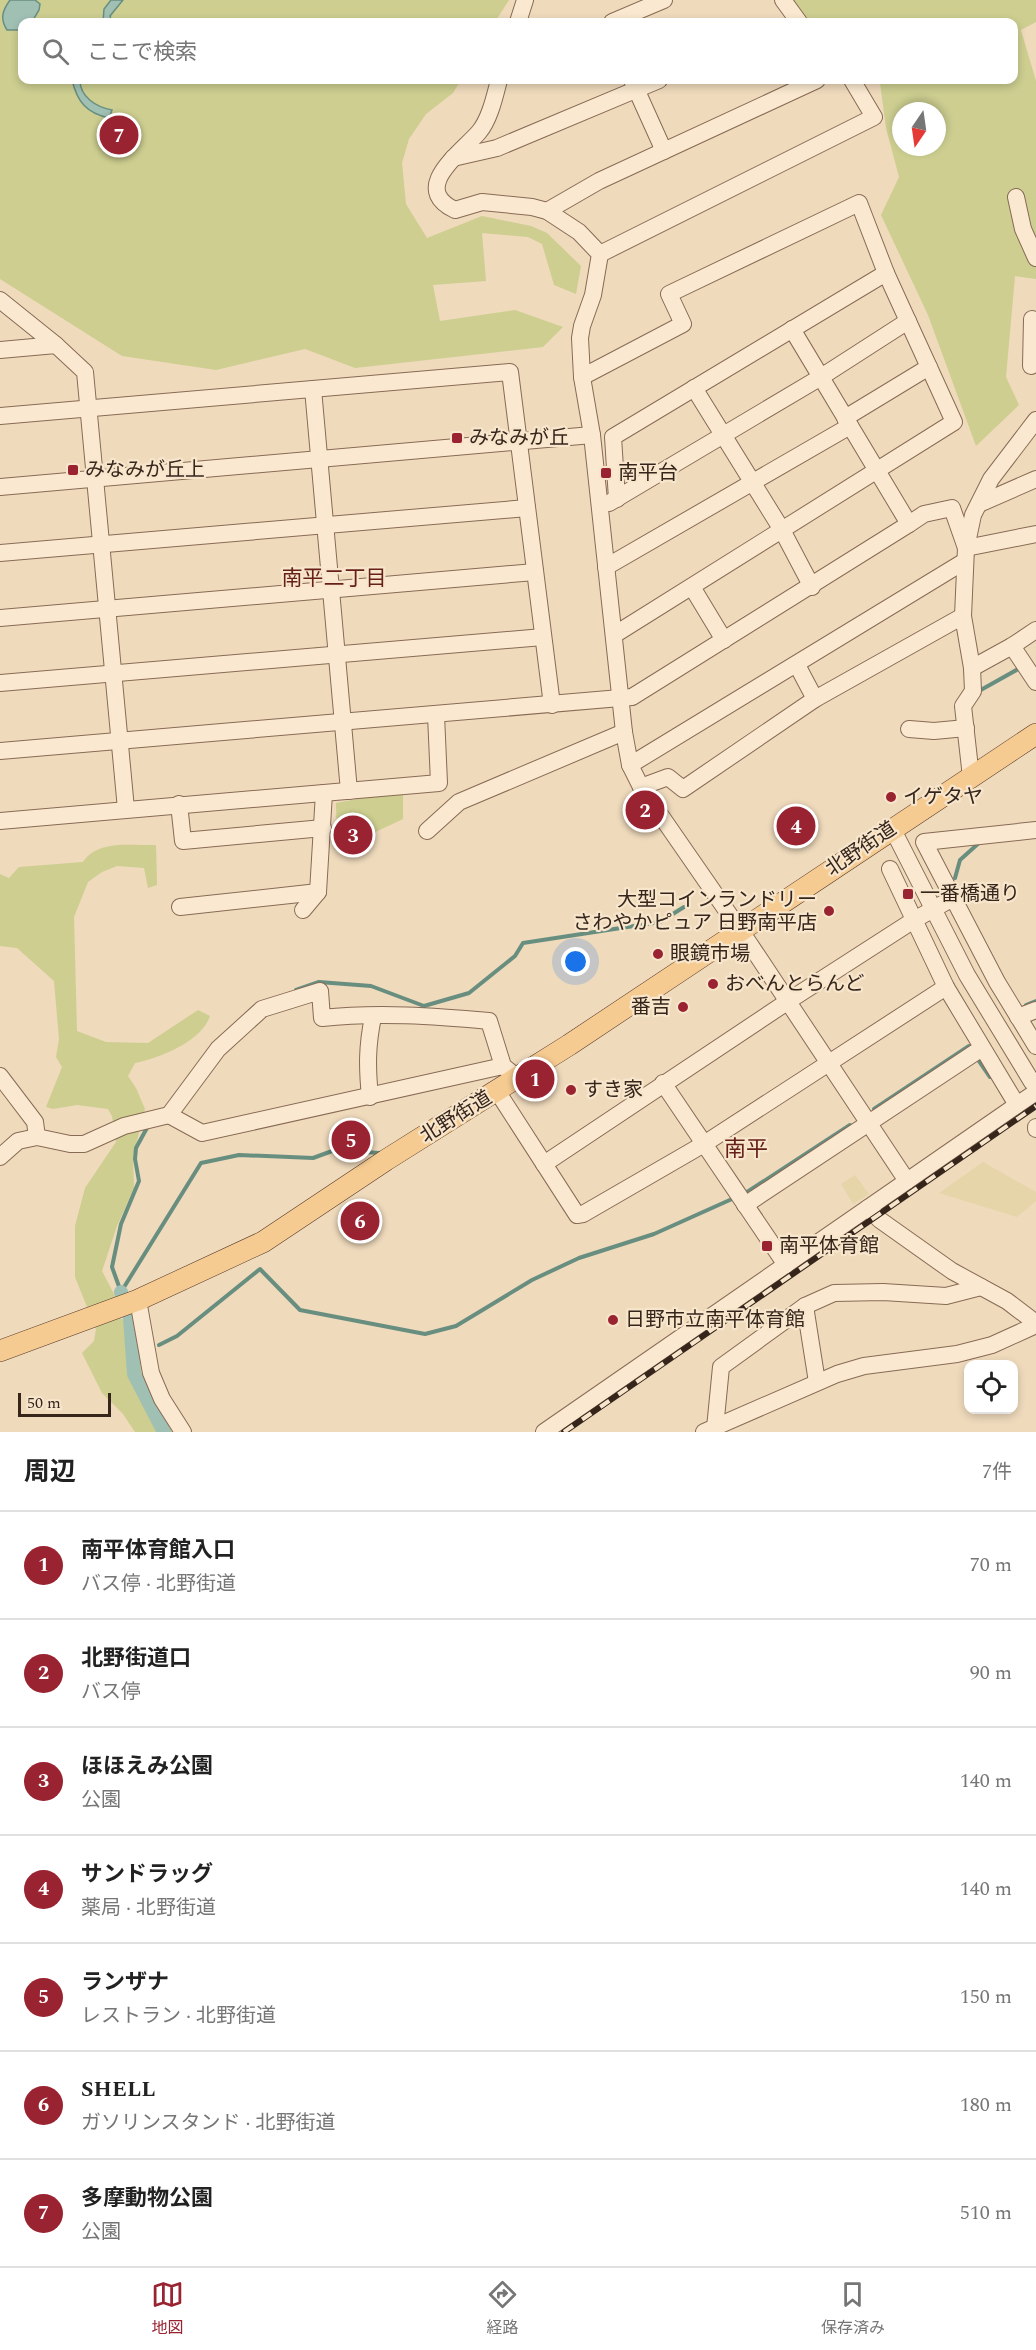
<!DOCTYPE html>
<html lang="ja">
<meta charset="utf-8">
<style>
body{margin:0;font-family:Spectral,"Noto Sans JP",serif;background:#f6f6f6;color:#222}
.controls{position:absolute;right:18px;bottom:18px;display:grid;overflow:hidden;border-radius:12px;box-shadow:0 3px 9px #0003}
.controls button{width:54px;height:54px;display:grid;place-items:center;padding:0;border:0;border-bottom:2px solid #e0e0e0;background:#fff;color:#222;font:30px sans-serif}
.compass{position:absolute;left:892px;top:102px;width:54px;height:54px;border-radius:50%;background:#fff;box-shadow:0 3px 9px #0003;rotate:193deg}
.scale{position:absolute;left:18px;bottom:15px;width:93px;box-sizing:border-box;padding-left:6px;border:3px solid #36251b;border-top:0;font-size:16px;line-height:21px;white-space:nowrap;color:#36251b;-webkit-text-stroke:4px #f7e6cc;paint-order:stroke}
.you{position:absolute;left:576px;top:962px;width:21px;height:21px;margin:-15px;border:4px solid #fff;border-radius:50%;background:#1a73e8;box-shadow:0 0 0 9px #1a73e833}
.badge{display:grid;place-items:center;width:39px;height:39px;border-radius:50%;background:#992331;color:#fff;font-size:20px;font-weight:700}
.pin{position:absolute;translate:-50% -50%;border:3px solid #fff;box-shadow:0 2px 6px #0006}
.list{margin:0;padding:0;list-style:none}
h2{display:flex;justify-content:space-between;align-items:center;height:78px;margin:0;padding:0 24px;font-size:26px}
h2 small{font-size:20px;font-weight:400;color:#767676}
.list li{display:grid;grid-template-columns:39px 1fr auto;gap:18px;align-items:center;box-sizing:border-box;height:108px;padding:0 24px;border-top:2px solid #e0e0e0}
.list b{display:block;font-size:22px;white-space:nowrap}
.list p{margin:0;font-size:20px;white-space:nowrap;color:#767676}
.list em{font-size:20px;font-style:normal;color:#767676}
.icon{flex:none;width:33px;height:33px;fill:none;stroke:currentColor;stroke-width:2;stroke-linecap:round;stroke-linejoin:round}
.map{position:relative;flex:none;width:1036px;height:1432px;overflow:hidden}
.search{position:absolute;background:#fff;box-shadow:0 3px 9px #0003;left:18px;right:18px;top:18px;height:66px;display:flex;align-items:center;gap:15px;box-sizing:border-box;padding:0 21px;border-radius:12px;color:#767676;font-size:22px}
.sheet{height:834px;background:#fff}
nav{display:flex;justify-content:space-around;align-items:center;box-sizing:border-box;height:84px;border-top:2px solid #e0e0e0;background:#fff;font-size:16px;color:#767676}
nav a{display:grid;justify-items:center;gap:3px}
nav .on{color:#992331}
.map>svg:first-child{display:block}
.farmland{fill:#e5d5a9}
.green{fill:#cdce90;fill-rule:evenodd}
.water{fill:#a0c0b3;stroke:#688e80;stroke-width:1.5}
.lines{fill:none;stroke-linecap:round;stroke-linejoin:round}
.stream{stroke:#688e80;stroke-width:4}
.canal{stroke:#a0c0b3;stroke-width:14}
.minor-casing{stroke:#886a55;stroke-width:18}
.major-casing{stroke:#55392a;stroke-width:22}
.minor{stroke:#fae9d0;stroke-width:16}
.major{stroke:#f6cb91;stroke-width:21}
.rail-casing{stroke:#36251b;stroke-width:6}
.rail{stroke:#f7e6cc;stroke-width:4;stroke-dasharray:11;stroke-linecap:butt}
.poi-dot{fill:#992331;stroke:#f7e6cc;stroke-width:2}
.labels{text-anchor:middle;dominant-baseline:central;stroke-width:4.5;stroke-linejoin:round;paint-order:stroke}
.poi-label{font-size:20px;fill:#36251b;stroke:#f7e6cc;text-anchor:start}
.street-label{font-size:20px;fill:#36251b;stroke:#f7e6cc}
.neighbourhood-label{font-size:21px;fill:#652018;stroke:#f7e6cc}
.quarter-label{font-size:22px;fill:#652018;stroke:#f7e6cc}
</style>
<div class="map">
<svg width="1036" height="1432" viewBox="0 0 1036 1432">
<rect width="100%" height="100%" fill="#efdabc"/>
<g class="farmland">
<polygon points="983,1162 1036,1192 1036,1201 1017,1217 939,1193"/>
<polygon points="855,1175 869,1194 853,1204 841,1184"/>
</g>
<g class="green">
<polygon points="0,0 509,0 495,22 22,22 22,80 461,80 453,93 426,114 409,139 402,163 406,204 427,238 482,216 531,226 547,233 581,266 576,294 554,285 542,244 528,237 482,233 486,281 433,285 440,321 515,310 563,327 543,347 355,368 305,349 216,370 122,356 0,279"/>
<path d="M 789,0 L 1036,0 L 1036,22 L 1021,30 L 1036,81 L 1036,279 L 1015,276 L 1006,377 L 1019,405 L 976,446 L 928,315 L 881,215 L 899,177 L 886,128 L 880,83 L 876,80 L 1014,80 L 1014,22 L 809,22 ZM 901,111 L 937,111 L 937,147 L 901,147 Z"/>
<polygon points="403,790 403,819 337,850 336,803"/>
<path d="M 156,845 L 157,885 L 148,888 L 144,868 L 117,866 L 102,872 L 88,882 L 74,917 L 77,1031 L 106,1042 L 148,1043 L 198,1010 L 210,1016 C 202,1041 160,1058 135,1063 L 128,1076 L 136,1088 L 145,1109 L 133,1157 L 134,1188 L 117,1226 L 102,1271 L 115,1296 L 119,1317 L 136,1329 L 175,1432 L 135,1432 L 123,1414 L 102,1393 L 82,1353 L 94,1341 L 96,1329 L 75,1277 L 75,1226 L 85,1188 L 116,1142 L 112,1116 L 108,1109 L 77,1105 L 53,1109 L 46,1107 L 62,1067 L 56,1057 L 59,1039 L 54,981 L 17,948 L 0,946 L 0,874 L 9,878 L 19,867 L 83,862 C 98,839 132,846 156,845 Z"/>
</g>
<g class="water">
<path d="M 10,0 L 35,0 L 40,4 L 39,10 L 32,22 L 22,22 L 22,30 L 7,30 C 0,19 2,11 10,0 Z"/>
<polygon points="111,0 123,0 110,16 112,22 103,22 104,9"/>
<path d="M 72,80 L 80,80 C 80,97 96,107 112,110 L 109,118 C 86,113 77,101 72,80 Z"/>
</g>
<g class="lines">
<g class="stream">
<polyline points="979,691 1020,668"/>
<polyline points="955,878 960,860 980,842"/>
<polyline points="296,990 319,982 371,986 424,1006 469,993 515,956 523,943 660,922 684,907"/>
<polyline points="1026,1005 1036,1001"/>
<polyline points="979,1061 990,1077"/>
<polyline points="874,1109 969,1046"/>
<polyline points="744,1194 850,1125"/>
<polyline points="121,1292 112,1267 121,1224 139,1181 135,1159 136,1148 148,1126"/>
<polyline points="121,1292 201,1163 239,1155 313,1158 335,1150 379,1153"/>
<polyline points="159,1345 177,1336 260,1269 300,1310 425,1334 456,1326 532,1280 579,1258 654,1234 732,1199"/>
</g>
<polyline class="canal" points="121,1292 130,1318 134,1374 164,1432"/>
<defs>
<g id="minor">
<polyline points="783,0 799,22"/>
<polyline points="518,22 525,0"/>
<polyline points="612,22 664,0"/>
<path d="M 499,80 C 495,95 490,119 479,132 C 462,152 409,188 455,210 L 482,202 L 532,207 L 547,211 L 579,232 L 600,254 L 593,295 L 582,326 L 580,338 L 582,377 L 592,435 L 624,732 L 630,765 L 641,787 L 749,943 L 907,1181"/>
<polyline points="632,80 664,151"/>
<polyline points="453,158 497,148 659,80"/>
<polyline points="1016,197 1023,229 1036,258"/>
<polyline points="547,211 599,181 817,80"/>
<polyline points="600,254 874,117 852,80"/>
<polyline points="0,300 56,345"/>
<polyline points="0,350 56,345 85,372 126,809"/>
<polyline points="1031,366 1032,319"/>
<polyline points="582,377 683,324 669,294 859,203 886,273 954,422 614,635"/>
<polyline points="694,388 782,530 812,587"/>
<polyline points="313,389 349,791"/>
<polyline points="0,416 510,372 552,705"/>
<polyline points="845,418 929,367"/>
<polyline points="0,487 592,435"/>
<polyline points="617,499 613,437 886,273"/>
<polyline points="609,503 821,377 908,321"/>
<polyline points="979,504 1036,479"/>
<polyline points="909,524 924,514 952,508 966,548 1036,534"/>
<polyline points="0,553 527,508"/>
<polyline points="606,567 850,426"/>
<polyline points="692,587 724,640"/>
<polyline points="0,618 535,572"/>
<polyline points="1012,646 1036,682"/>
<polyline points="797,665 815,699"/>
<polyline points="972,668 1012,646 1036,630"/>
<polyline points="0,683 543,637"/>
<polyline points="909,729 934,731 966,728"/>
<polyline points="0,751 632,697 909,524 792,329"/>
<polyline points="630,765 965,561"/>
<polyline points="971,777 963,706 973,691 972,668 963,616 966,548 973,515 991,479 1036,420"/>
<polyline points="641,787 668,777 683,789 815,699 963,616"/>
<polyline points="179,804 183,841 323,828"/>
<polyline points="0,821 439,783 436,715"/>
<polyline points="892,828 967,975 1032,1082"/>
<polyline points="1036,830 924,842 997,982 1036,1046"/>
<polyline points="427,831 459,802 624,732"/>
<polyline points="890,869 946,987 1017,1105 1036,1092"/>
<polyline points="180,907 318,892 324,793"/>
<polyline points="303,910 318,892"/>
<polyline points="1018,1017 1036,1010"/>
<polyline points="0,1076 35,1122 37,1137"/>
<polyline points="663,1083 786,1265"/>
<polyline points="497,1091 577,1215 583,1214 704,1144 946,987"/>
<path d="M 370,1097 C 367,1067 367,1046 373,1017"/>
<polyline points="169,1115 202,1133 503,1066"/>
<polyline points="1036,1127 1036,1129"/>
<path d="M 0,1157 L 18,1141 L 37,1137 L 70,1144 L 84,1144 L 124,1126 L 169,1115 L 218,1049 L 262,1009 L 320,991 L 322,1018 C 377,1012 435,1016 489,1021 L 503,1066 L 518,1078"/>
<polyline points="544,1164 796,996 914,920 953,898"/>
<polyline points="745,1205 982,1048"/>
<polyline points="868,1208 880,1220 952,1271 1007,1301 1036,1323"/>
<polyline points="138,1300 151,1373 162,1399 183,1432"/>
<polyline points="805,1306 817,1382"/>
<polyline points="715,1428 721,1367 805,1306 834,1293 883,1292 946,1296 981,1287"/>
<polyline points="544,1432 1017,1105"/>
<polyline points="704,1432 837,1374 864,1366 957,1354 992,1345 1036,1325"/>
</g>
<polyline id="major" points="0,1351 138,1300 263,1242 386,1160 569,1045 1036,734"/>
</defs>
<use href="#minor" class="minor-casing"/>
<use href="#major" class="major-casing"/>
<use href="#minor" class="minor"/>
<use href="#major" class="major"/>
<defs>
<polyline id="rail" points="564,1432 1036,1106"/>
</defs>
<use href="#rail" class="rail-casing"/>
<use href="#rail" class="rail"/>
</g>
<g class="poi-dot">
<rect x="451" y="432" width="12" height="12" rx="3"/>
<rect x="67" y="464" width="12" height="12" rx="3"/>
<rect x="600" y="467" width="12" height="12" rx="3"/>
<circle cx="891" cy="797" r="6"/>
<rect x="902" y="888" width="12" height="12" rx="3"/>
<circle cx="829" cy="911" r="6"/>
<circle cx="658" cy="954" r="6"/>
<circle cx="713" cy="984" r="6"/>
<circle cx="683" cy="1007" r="6"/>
<circle cx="571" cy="1090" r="6"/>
<rect x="761" y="1240" width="12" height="12" rx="3"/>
<circle cx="613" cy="1320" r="6"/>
</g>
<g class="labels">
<g class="poi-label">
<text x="469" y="438">みなみが丘</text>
<text x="85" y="470">みなみが丘上</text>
<text x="618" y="473">南平台</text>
<text x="903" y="797">イゲタヤ</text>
<text x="920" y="894">一番橋通り</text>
<text x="817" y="900" text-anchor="end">大型コインランドリー<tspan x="817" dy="23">さわやかピュア 日野南平店</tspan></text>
<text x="670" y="954">眼鏡市場</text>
<text x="725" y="984">おべんとらんど</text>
<text x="671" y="1007" text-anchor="end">番吉</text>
<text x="583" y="1090">すき家</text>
<text x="779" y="1246">南平体育館</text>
<text x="625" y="1320">日野市立南平体育館</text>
</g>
<g class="street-label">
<text transform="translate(861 849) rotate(-34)">北野街道</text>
<text transform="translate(456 1117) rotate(-32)">北野街道</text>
</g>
<g class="neighbourhood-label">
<text x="334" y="579">南平二丁目</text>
</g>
<g class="quarter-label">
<text x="746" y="1149">南平</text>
</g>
</g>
</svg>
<div class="controls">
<button><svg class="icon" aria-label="locate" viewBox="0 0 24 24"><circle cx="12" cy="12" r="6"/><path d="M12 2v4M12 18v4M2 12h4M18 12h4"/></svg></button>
</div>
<svg class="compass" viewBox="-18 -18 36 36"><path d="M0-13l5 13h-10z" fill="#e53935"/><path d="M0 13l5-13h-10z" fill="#767676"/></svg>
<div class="scale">50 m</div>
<div class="you"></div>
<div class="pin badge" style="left:535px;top:1079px">1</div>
<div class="pin badge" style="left:645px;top:810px">2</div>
<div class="pin badge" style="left:353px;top:835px">3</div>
<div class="pin badge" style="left:796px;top:826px">4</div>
<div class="pin badge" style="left:351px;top:1140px">5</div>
<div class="pin badge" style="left:360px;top:1221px">6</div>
<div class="pin badge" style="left:119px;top:135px">7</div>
<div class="search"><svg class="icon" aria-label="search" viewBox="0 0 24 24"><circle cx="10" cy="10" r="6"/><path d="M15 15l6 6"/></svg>ここで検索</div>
</div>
<section class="sheet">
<h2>周辺<small>7件</small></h2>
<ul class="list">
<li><span class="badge">1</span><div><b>南平体育館入口</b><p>バス停 · 北野街道</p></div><em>70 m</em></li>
<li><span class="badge">2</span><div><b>北野街道口</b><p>バス停</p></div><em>90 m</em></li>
<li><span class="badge">3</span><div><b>ほほえみ公園</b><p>公園</p></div><em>140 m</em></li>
<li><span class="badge">4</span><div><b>サンドラッグ</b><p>薬局 · 北野街道</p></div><em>140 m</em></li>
<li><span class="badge">5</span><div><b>ランザナ</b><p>レストラン · 北野街道</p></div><em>150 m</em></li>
<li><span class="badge">6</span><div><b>SHELL</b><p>ガソリンスタンド · 北野街道</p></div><em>180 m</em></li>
<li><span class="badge">7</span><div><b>多摩動物公園</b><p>公園</p></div><em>510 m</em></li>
</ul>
</section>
<nav>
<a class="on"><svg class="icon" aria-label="map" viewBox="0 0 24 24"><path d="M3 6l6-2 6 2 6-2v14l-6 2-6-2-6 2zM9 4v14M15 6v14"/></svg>地図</a>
<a><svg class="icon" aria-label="directions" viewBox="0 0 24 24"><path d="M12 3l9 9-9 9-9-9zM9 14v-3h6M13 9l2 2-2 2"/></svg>経路</a>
<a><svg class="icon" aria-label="saved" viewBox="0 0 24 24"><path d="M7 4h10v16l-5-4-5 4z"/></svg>保存済み</a>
</nav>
